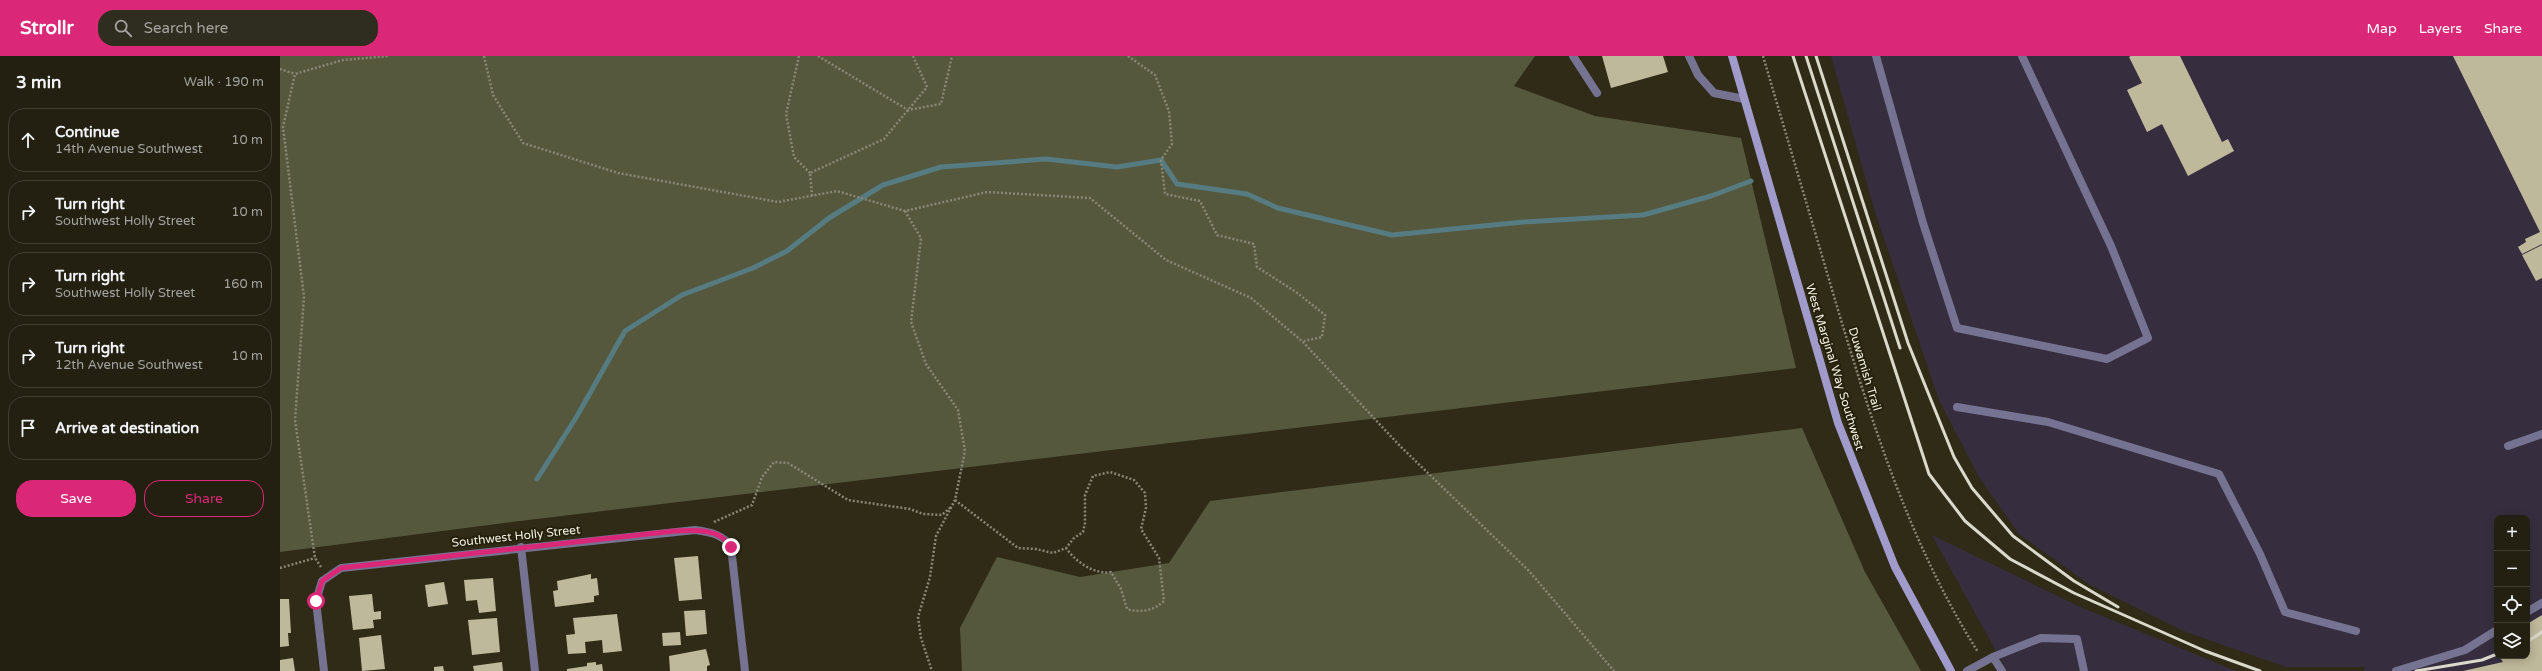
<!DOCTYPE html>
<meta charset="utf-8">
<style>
body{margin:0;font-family:"Varela Round",sans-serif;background:#2f2d1f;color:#f1f3f6}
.controls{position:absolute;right:12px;bottom:12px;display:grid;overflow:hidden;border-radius:8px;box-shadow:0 2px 10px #0003}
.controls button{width:36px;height:36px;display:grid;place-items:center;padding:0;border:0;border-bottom:1px solid #403e31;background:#232011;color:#f1f3f6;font:20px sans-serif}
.stop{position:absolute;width:12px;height:12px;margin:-9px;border:3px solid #db2777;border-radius:50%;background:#fff}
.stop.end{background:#db2777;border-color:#fff;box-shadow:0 1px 4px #0008}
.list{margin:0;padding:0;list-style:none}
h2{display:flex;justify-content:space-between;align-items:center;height:52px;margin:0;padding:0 16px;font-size:17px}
h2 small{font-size:13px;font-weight:400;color:#a3a39f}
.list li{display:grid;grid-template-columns:26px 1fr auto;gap:12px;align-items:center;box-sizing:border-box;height:64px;margin:0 8px 8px;padding:0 8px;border:1px solid #403e31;border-radius:16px}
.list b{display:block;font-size:15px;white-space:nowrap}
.list p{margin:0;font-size:13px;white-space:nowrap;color:#a3a39f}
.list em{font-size:13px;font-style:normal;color:#a3a39f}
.actions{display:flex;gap:8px;padding:12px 16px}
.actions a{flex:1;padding:9px 0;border:1px solid #db2777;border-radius:16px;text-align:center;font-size:14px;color:#db2777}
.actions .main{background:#db2777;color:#fff}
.icon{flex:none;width:22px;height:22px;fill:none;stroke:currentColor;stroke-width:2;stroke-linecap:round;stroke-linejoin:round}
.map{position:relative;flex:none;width:2262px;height:615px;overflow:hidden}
header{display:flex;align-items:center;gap:24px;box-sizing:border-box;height:56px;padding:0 20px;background:#db2777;color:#fff}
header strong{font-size:19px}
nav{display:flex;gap:22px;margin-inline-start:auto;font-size:14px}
.search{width:280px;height:36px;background:#2f2d1f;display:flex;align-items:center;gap:10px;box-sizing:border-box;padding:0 14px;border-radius:16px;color:#a3a39f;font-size:15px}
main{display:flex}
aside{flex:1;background:#232011}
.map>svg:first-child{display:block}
.industrial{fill:#362e3f;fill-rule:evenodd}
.forest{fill:#55583d}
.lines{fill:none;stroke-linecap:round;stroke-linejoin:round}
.stream{stroke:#567b80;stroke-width:5}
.building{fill:#bfb99b}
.path{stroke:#8a8776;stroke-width:2.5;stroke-dasharray:2 2;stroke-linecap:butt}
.lane{stroke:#757391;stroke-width:8}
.street{stroke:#757391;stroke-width:8}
.secondary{stroke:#a09bcb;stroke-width:8}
.rail{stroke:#dbd9cb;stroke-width:3}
.route{stroke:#db2777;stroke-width:5}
.labels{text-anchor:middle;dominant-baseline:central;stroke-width:4;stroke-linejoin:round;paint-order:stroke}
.street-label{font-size:12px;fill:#f3f1e4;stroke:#25210d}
</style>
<header>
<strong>Strollr</strong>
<div class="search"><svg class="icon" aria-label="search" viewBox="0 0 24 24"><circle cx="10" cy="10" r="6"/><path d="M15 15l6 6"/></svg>Search here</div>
<nav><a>Map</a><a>Layers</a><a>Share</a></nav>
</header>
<main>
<aside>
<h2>3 min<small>Walk · 190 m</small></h2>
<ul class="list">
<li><svg class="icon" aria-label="ahead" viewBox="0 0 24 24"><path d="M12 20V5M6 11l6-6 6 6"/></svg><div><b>Continue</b><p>14th Avenue Southwest</p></div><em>10 m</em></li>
<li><svg class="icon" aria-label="right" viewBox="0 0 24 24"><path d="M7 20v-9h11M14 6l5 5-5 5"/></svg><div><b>Turn right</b><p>Southwest Holly Street</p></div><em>10 m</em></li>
<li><svg class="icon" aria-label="right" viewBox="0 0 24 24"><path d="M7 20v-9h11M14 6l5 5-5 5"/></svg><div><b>Turn right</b><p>Southwest Holly Street</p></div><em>160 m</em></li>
<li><svg class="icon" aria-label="right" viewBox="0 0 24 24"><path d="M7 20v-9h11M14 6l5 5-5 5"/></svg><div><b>Turn right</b><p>12th Avenue Southwest</p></div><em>10 m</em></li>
<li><svg class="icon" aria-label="arrive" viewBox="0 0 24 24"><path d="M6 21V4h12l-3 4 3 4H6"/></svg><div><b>Arrive at destination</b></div></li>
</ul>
<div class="actions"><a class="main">Save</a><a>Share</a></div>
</aside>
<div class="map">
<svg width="2262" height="615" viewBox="0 0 2262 615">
<rect width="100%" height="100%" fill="#2f2b17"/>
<g class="industrial">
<path d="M 1551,0 L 2262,0 L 2262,615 L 2083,615 L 2085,611 L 2006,611 L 1906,576 L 1810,529 L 1739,478 L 1699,421 L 1659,344 L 1595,156 ZM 2217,462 L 2247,462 L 2247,600 L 2217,600 Z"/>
<polygon points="1652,479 1798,550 1956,615 1727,615"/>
</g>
<g class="forest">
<polygon points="0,0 1255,0 1234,30 1315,60 1461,82 1516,312 240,465 0,496"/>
<polygon points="1522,372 1585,516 1641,615 682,615 680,572 717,501 800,521 889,507 930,445"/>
</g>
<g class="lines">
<polyline class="stream" points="257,423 297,360 345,275 402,239 473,212 507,195 549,162 603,129 661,111 766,103 837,111 881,104 897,128 967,138 998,152 1112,179 1243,166 1363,159 1431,140 1471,125"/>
</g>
<g class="building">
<polygon points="1322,0 1383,0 1388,16 1331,32"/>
<polygon points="1851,0 1900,0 1942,86 1948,83 1954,95 1908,120 1882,68 1867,76 1847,34 1862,27 1849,1"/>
<polygon points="2173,0 2262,0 2262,188 2242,198 2238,191 2246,186 2245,183 2260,176"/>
<polygon points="2262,189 2262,222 2256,225 2242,199"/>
<polygon points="418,500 422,543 399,545 394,502"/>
<polygon points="311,518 311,523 317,522 319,539 314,540 314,546 275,551 273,535 278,534 277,525"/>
<polygon points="213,522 216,555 199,557 197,544 186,545 184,524"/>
<polygon points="164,526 168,548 148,551 145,529"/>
<polygon points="92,538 94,556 101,555 101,563 93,564 94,572 73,574 69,540"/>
<polygon points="0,543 9,543 11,577 8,577 9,590 0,591"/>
<polygon points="425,554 427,578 406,580 404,555"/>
<polygon points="337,558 342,595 323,597 322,584 305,586 306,597 288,598 286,579 295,578 293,562"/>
<polygon points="2262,559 2262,615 2183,615 2223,606 2219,600 2247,600 2247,568"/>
<polygon points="217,562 220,596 192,599 188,564"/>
<polygon points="400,576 401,589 383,590 382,577"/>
<polygon points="101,579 105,613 82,615 79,582"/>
<polygon points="426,593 430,609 427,610 427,615 390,615 389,600"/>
<polygon points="13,602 15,615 0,615 0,604"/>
<polygon points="222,606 223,615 194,615 193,610"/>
<polygon points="316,606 316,609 322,608 323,615 287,615 287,613 307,610 307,607"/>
<polygon points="163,610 164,615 154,615 154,611"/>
</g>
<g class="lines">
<g class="path">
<polyline points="204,0 213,39 243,87 338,117 498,146 557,135 625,155 707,136 810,142 886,204 971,242 1023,286 1119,389 1249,515 1334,615"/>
<polyline points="519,0 506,58 514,101 530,117"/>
<polyline points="538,0 628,54 661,48 672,0"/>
<polyline points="848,0 875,19 889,55 892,88 881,104 885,138 920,145 937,179 974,188 977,211 1016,236 1045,259 1042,281 1024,285"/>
<path d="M 1483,0 C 1508,85 1533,169 1558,254 C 1594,373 1631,490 1698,596"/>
<polyline points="0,13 15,18"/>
<polyline points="532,140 530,117 604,83 647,31 633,0"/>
<polyline points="625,155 641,182 631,266 646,308 678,354 685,395 675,444 656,480 650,521 638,561 641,582 652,615"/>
<path d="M 675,444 L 738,492 L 756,493 L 773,497 L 786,492 L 794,482 L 803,476 L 805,467 L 805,439 L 813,420 L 830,416 L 854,424 L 865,437 L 866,452 L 861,473 L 879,502 L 884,545 C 873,555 861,557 847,553 L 841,533 L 831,516 C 814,519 795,505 786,492"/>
<polyline points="434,466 472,449 482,421 494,406 508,407 568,444 630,453 643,458 662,459 671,451"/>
<polyline points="41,511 35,502 15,364 24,241 3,71 15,18 63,4 109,0"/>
<polyline points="0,512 35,502"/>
</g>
<g class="lane">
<polyline points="1293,0 1317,37"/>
<polyline points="1409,0 1418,19 1434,37 1464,43"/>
<polyline points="1596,0 1643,167 1677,272 1827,303 1868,282 1831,190 1742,0"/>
<polyline points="1677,351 1768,366 1939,418 1980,498 2005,556 2076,575"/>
<polyline points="2228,390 2262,378"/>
<polyline points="2247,556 2262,547"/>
<polyline points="1713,601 1722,615"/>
<polyline points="1687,615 1713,601 1761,582 1797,583 1804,615"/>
<polyline points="2116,615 2185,594 2217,574"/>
</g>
<g class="street">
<polyline points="241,491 255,615"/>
<path d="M 44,615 L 36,545 L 42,525 L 61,512 L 415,474 C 429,476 443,478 451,491 L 465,615"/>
</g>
<polyline class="secondary" points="1452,0 1558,367 1615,511 1671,615"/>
<g class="rail">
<polyline points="1513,0 1649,418 1685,465 1730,503 1794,537 1925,595 1980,615"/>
<polyline points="1526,0 1620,292"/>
<polyline points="1536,0 1628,287 1674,401 1692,432 1733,480 1794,525 1838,551"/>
<polyline points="2247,586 2262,576"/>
<polyline points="2136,615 2202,604 2217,598"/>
</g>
</g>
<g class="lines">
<path class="route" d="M 36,545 L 42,525 L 61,512 L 395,475 C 414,474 440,472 451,491"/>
</g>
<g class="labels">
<g class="street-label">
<text transform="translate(1555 311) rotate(73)">West Marginal Way Southwest</text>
<text transform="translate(1585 313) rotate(73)">Duwamish Trail</text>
<text transform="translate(236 480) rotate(-6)">Southwest Holly Street</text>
</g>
</g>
</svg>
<div class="controls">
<button>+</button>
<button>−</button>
<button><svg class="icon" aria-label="locate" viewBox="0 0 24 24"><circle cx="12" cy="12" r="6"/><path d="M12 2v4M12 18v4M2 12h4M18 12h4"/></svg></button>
<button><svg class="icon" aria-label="layers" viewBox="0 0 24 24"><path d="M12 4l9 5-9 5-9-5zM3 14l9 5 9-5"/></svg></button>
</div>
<div class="stop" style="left:36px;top:545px"></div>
<div class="stop end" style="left:451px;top:491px"></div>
</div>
</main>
